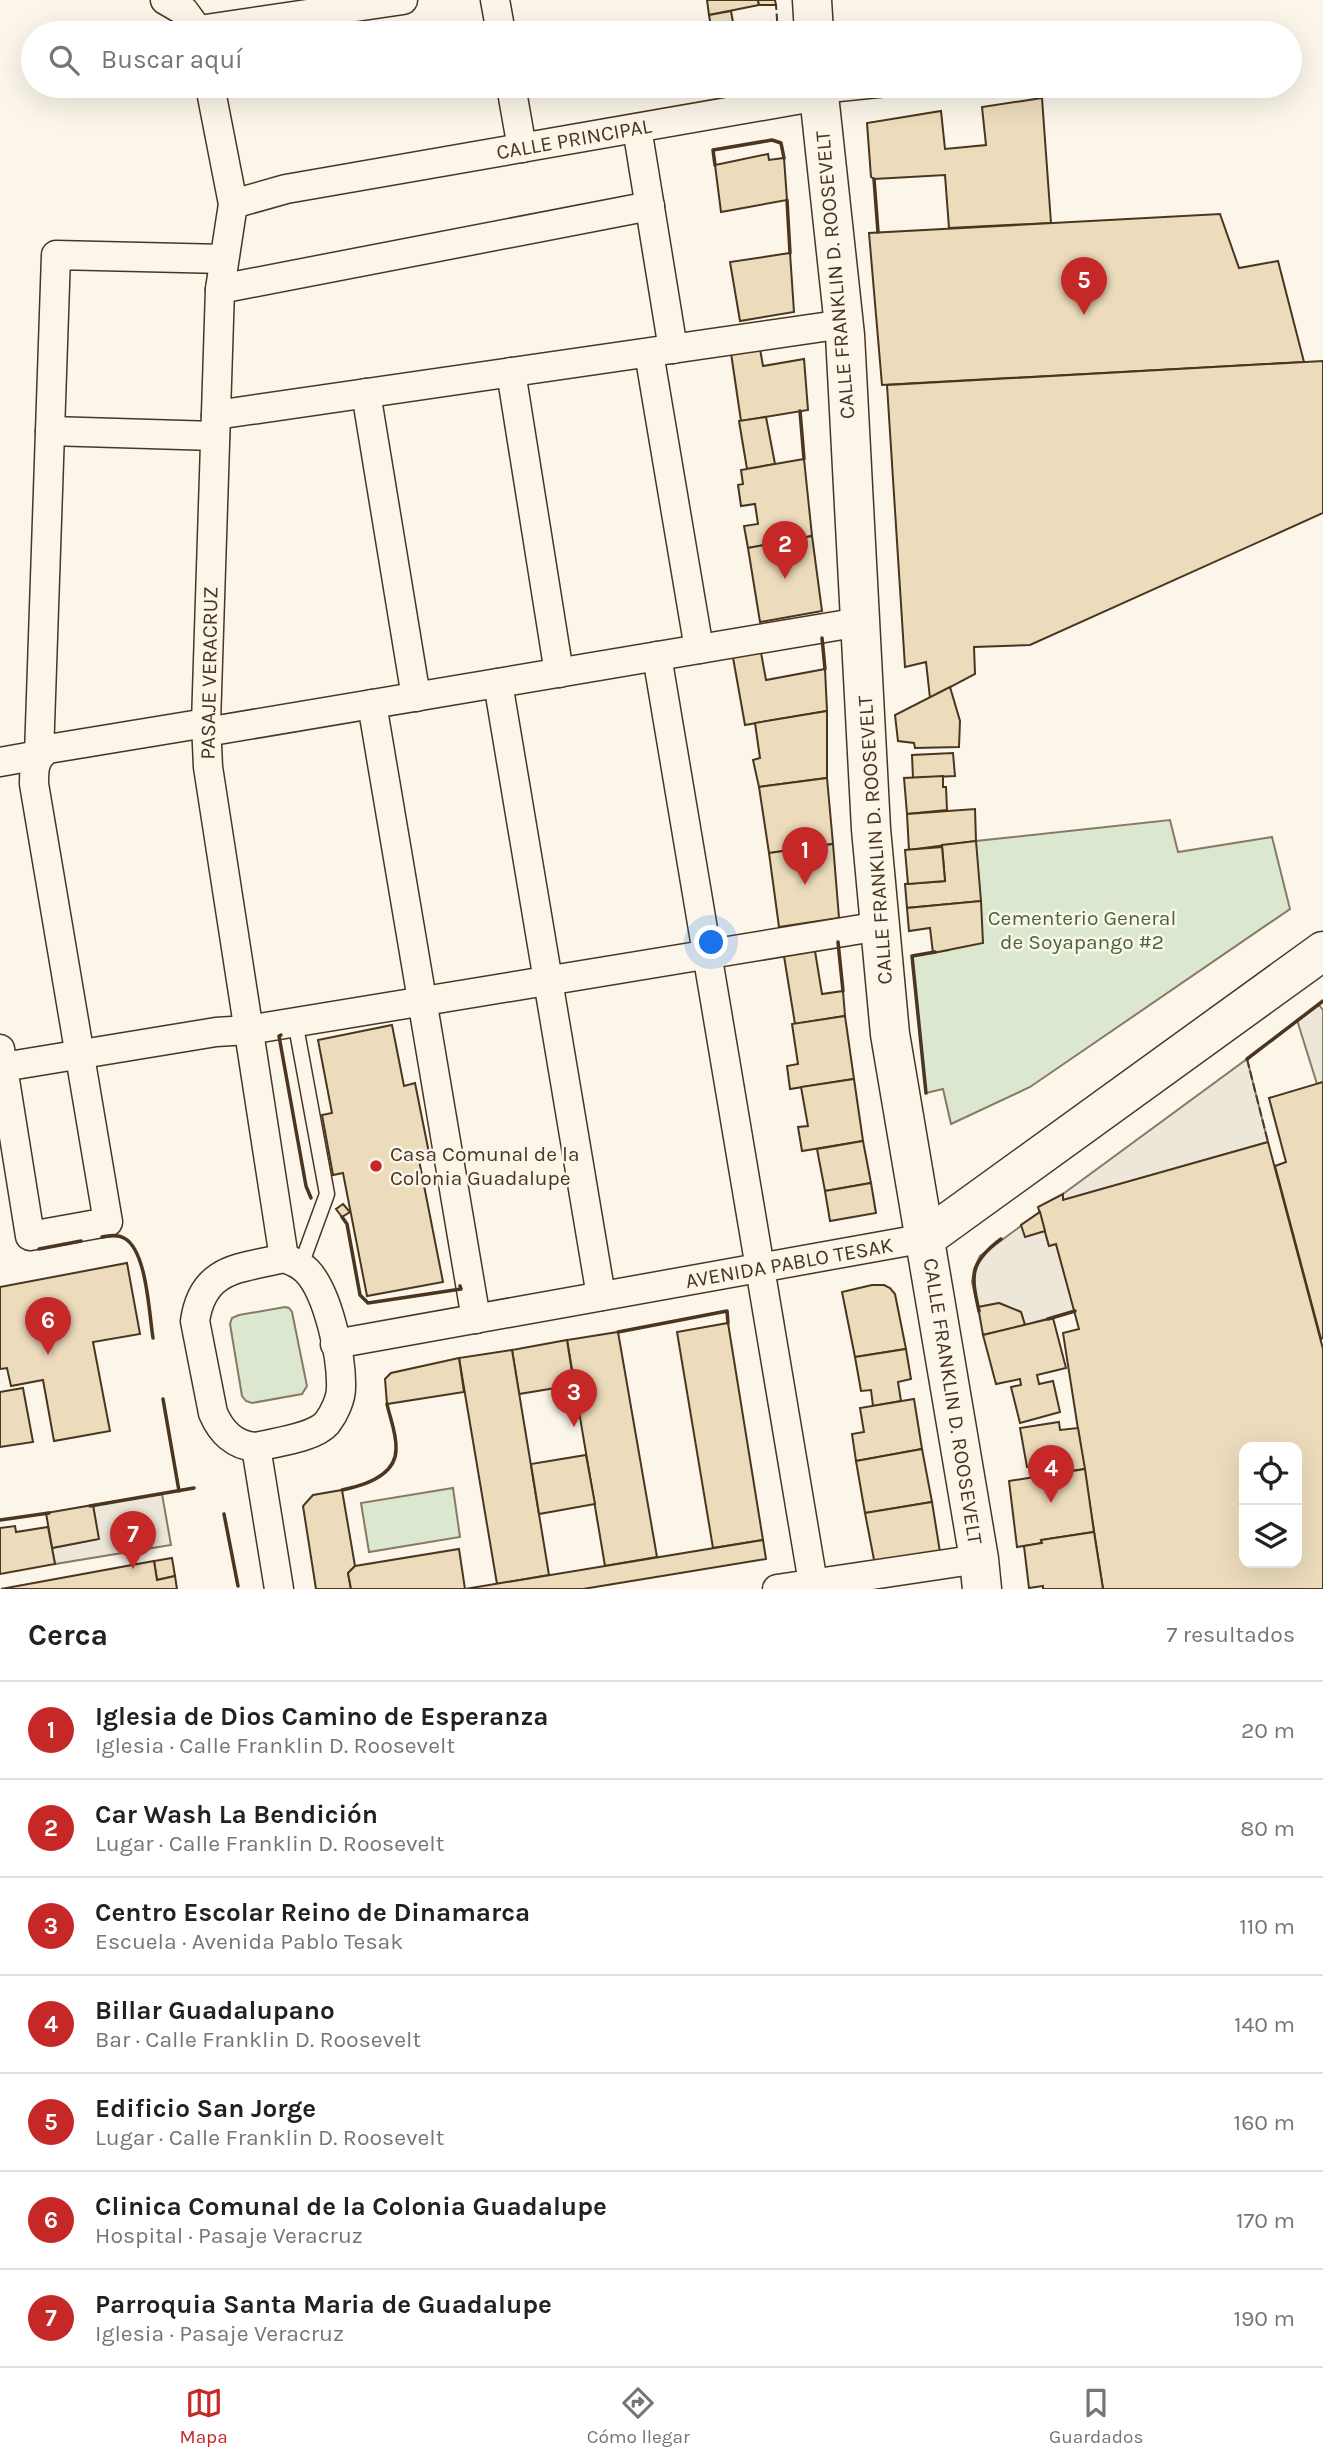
<!DOCTYPE html>
<html lang="es">
<meta charset="utf-8">
<style>
body{margin:0;font-family:Karla,sans-serif;background:#f2f2f2;color:#202124}
.controls{position:absolute;right:21px;bottom:21px;display:grid;overflow:hidden;border-radius:14px;box-shadow:0 7px 28px #0002}
.controls button{width:63px;height:63px;display:grid;place-items:center;padding:0;border:0;border-bottom:2px solid #e0e0e0;background:#fff;color:#202124;font:35px sans-serif}
.you{position:absolute;left:712px;top:943px;width:24px;height:24px;margin:-18px;border:5px solid #fff;border-radius:50%;background:#1a73e8;box-shadow:0 0 0 10px #1a73e833}
.badge{display:grid;place-items:center;width:46px;height:46px;border-radius:50%;background:#c62828;color:#fff;font-size:23px;font-weight:700}
.pin{position:absolute;translate:-50% -58px;filter:drop-shadow(0 2px 4px #0008)}
.pin::after{content:'';position:absolute;top:37px;width:24px;height:21px;background:inherit;clip-path:polygon(0 0,100% 0,50% 100%)}
.list{margin:0;padding:0;list-style:none}
h2{display:flex;justify-content:space-between;align-items:center;height:91px;margin:0;padding:0 28px;font-size:30px}
h2 small{font-size:23px;font-weight:400;color:#757577}
.list li{display:grid;grid-template-columns:46px 1fr auto;gap:21px;align-items:center;box-sizing:border-box;height:98px;padding:0 28px;border-top:2px solid #e0e0e0}
.list b{display:block;font-size:26px;white-space:nowrap}
.list p{margin:0;font-size:23px;white-space:nowrap;color:#757577}
.list em{font-size:23px;font-style:normal;color:#757577}
.icon{flex:none;width:38px;height:38px;fill:none;stroke:currentColor;stroke-width:2;stroke-linecap:round;stroke-linejoin:round}
.map{position:relative;flex:none;width:1323px;height:1589px;overflow:hidden}
.search{position:absolute;background:#fff;box-shadow:0 7px 28px #0002;left:21px;right:21px;top:21px;height:77px;display:flex;align-items:center;gap:18px;box-sizing:border-box;padding:0 24px;border-radius:38px;color:#757577;font-size:26px}
.sheet{height:777px;background:#fff}
nav{display:flex;justify-content:space-around;align-items:center;box-sizing:border-box;height:98px;border-top:2px solid #e0e0e0;background:#fff;font-size:19px;color:#757577}
nav a{display:grid;justify-items:center;gap:4px}
nav .on{color:#c62828}
.map>svg:first-child{display:block}
.green{fill:#dce7d0;stroke:#887966;stroke-width:2}
.parking{fill:#ede7d9;stroke:#887966;stroke-width:2}
.building{fill:#ecdcbc;stroke:#4a3520;stroke-width:2;fill-rule:evenodd}
.lines{fill:none;stroke-linecap:round;stroke-linejoin:round}
.lane-casing{stroke:#4a3520;stroke-width:17}
.street-casing{stroke:#4a3520;stroke-width:31}
.secondary-casing{stroke:#4a3520;stroke-width:41}
.lane{stroke:#fbf6e9;stroke-width:14}
.street{stroke:#fbf6e9;stroke-width:28}
.secondary{stroke:#fbf6e9;stroke-width:38}
.fence{stroke:#4a3520;stroke-width:2;stroke-dasharray:9 3.5;stroke-linecap:butt}
.wall{stroke:#4a3520;stroke-width:3.5}
.poi-dot{fill:#c62828;stroke:#fbf6e9;stroke-width:2.5}
.labels{text-anchor:middle;dominant-baseline:central;stroke-width:5;stroke-linejoin:round;paint-order:stroke}
.street-label{font-size:21px;fill:#4a3520;stroke:#fbf6e9}
.park-label{font-size:21px;fill:#436837;stroke:#fbf6e9}
.poi-label{font-size:21px;fill:#4a3520;stroke:#fbf6e9;text-anchor:start}
</style>
<div class="map">
<svg width="1323" height="1589" viewBox="0 0 1323 1589">
<rect width="100%" height="100%" fill="#fbf6e9"/>
<g class="green">
<polygon points="1170,820 1178,852 1272,837 1290,909 1030,1087 951,1124 943,1089 926,1093 912,956 949,950 976,841"/>
<polygon points="285,1307 289,1308 292,1312 307,1386 302,1394 252,1403 246,1401 242,1396 230,1324 232,1318 239,1315"/>
<polygon points="453,1488 460,1537 369,1552 361,1503"/>
</g>
<g class="parking">
<polygon points="1319,1005 1323,1010 1323,1082 1317,1084 1297,1020"/>
<polygon points="1247,1059 1268,1142 1063,1200 1063,1194"/>
<polygon points="1040,1212 1049,1246 1056,1244 1075,1311 1025,1325 1021,1312 999,1303 978,1307 972,1282 974,1269 980,1256"/>
<polygon points="162,1494 171,1545 55,1564 52,1548 98,1539 93,1505"/>
</g>
<g class="building">
<polygon points="707,0 758,0 759,5 709,15"/>
<polygon points="758,0 775,0 776,5 759,5"/>
<polygon points="731,11 734,28 746,26 747,33 766,30 767,33 712,33 709,15"/>
<polygon points="1042,98 1051,223 949,228 945,175 874,179 871,177 867,123 941,111 945,149 986,145 982,107"/>
<polygon points="768,154 769,160 784,158 787,200 721,212 715,165"/>
<polygon points="1220,214 1239,268 1278,261 1304,362 882,385 869,233"/>
<polygon points="790,253 794,312 740,321 730,262"/>
<polygon points="760,349 763,366 804,359 808,410 741,421 731,353"/>
<polygon points="1323,361 1323,513 1030,645 974,647 975,674 930,698 926,662 905,667 887,385"/>
<polygon points="766,417 775,464 747,469 739,421"/>
<polygon points="804,459 812,536 748,548 744,526 758,524 755,504 741,506 738,485 743,484 741,470"/>
<polygon points="812,536 822,611 760,622 748,548"/>
<polygon points="760,647 766,680 825,669 827,711 745,725 732,652"/>
<polygon points="950,687 960,721 959,747 915,748 914,743 898,741 895,715"/>
<polygon points="827,711 827,778 759,787 753,760 760,758 755,723"/>
<polygon points="953,753 955,776 913,778 912,755"/>
<polygon points="943,776 943,787 946,787 947,810 907,814 904,778"/>
<polygon points="827,778 833,844 769,853 759,787"/>
<polygon points="975,809 976,841 909,850 907,814"/>
<polygon points="976,841 981,901 907,908 905,884 945,881 942,845"/>
<polygon points="833,844 839,918 779,927 769,853"/>
<polygon points="942,847 945,881 908,884 905,850"/>
<polygon points="981,901 983,943 933,953 930,928 909,931 907,908"/>
<polygon points="814,945 822,994 843,991 845,1016 795,1024 783,950"/>
<polygon points="845,1016 854,1079 790,1089 787,1066 798,1064 792,1024"/>
<polygon points="392,1025 404,1086 415,1083 430,1158 419,1160 443,1282 367,1296 343,1173 333,1175 322,1115 332,1113 318,1040"/>
<polygon points="854,1079 863,1141 802,1151 798,1127 808,1126 801,1087"/>
<polygon points="1323,1082 1323,1338 1321,1339 1275,1166 1286,1162 1269,1098"/>
<polygon points="863,1141 871,1183 825,1191 817,1149"/>
<path d="M 1268,1142 L 1323,1349 L 1323,1589 L 1103,1589 L 1063,1333 L 1079,1329 L 1056,1244 L 1049,1246 L 1038,1207 L 1063,1194 L 1063,1200 ZM 1244,1447 L 1297,1447 L 1297,1563 L 1244,1563 Z"/>
<polygon points="871,1183 876,1213 830,1221 825,1191"/>
<polygon points="343,1204 350,1212 342,1217 336,1209"/>
<polygon points="1040,1212 1045,1231 1025,1237 1021,1225"/>
<polygon points="127,1263 140,1334 93,1342 110,1431 54,1441 43,1380 11,1386 7,1368 0,1369 0,1287"/>
<polygon points="872,1285 884,1285 890,1288 895,1294 906,1349 855,1357 842,1292"/>
<polygon points="999,1303 1021,1312 1025,1325 983,1335 978,1307"/>
<polygon points="1053,1318 1066,1368 1037,1375 1039,1384 1053,1381 1060,1412 1020,1423 1011,1387 1021,1385 1020,1379 996,1384 983,1335"/>
<polygon points="728,1323 763,1540 713,1548 677,1332"/>
<polygon points="618,1332 657,1557 605,1566 567,1340"/>
<polygon points="567,1340 574,1385 519,1394 512,1350"/>
<polygon points="906,1349 911,1379 898,1382 901,1401 873,1406 871,1390 861,1391 855,1357"/>
<polygon points="512,1350 549,1575 497,1584 459,1358"/>
<polygon points="459,1358 464,1392 387,1404 385,1379 391,1373"/>
<polygon points="23,1388 33,1442 0,1447 0,1392"/>
<polygon points="914,1399 922,1449 856,1461 852,1434 864,1432 860,1408"/>
<polygon points="1059,1422 1060,1430 1078,1428 1085,1469 1039,1476 1038,1466 1027,1467 1020,1428"/>
<polygon points="922,1449 932,1502 865,1513 856,1461"/>
<polygon points="586,1455 595,1504 539,1514 531,1464"/>
<polygon points="1085,1469 1094,1532 1041,1540 1042,1543 1017,1547 1009,1481"/>
<polygon points="342,1490 355,1566 348,1573 351,1589 316,1589 303,1506 313,1495"/>
<polygon points="932,1502 940,1552 875,1565 865,1513"/>
<polygon points="93,1505 99,1539 52,1548 46,1513"/>
<polygon points="15,1526 16,1532 48,1527 55,1564 0,1574 0,1528"/>
<polygon points="1094,1532 1103,1589 1043,1589 1043,1586 1029,1588 1024,1546 1042,1543 1041,1540"/>
<polygon points="763,1540 766,1559 583,1589 465,1589"/>
<polygon points="459,1549 465,1589 351,1589 348,1573 355,1566"/>
<polygon points="172,1558 175,1576 157,1580 154,1561"/>
<polygon points="154,1561 157,1580 175,1576 177,1589 1,1589"/>
</g>
<g class="lines">
<defs>
<g id="lane">
<polyline points="820,96 917,86"/>
<polyline points="297,1032 327,1194 301,1265"/>
</g>
<g id="street">
<polyline points="165,0 184,11 200,33"/>
<polyline points="495,0 501,33"/>
<polyline points="199,30 403,0"/>
<polyline points="210,86 233,204 220,289 206,723 208,767 284,1258"/>
<polyline points="511,86 522,148"/>
<polyline points="637,128 673,349"/>
<polyline points="233,204 286,189 819,96"/>
<polyline points="220,289 650,206"/>
<polyline points="649,353 699,649"/>
<polyline points="511,372 559,673"/>
<polyline points="366,393 416,697"/>
<polyline points="216,415 844,324"/>
<polyline points="50,431 215,436"/>
<polyline points="657,656 814,1589"/>
<polyline points="498,683 601,1296"/>
<polyline points="372,704 476,1319"/>
<polyline points="206,732 860,622"/>
<polyline points="0,762 39,755 56,255 224,259"/>
<path d="M 0,1049 L 30,1236 L 108,1222 L 34,784 C 34,769 34,758 48,749 L 206,723"/>
<polyline points="3,1067 216,1032 248,1030 880,926"/>
<path d="M 284,1258 C 293,1261 300,1264 307,1271 C 328,1293 342,1357 341,1388 C 341,1399 334,1414 327,1423 C 314,1438 276,1442 256,1447 C 235,1446 221,1432 213,1413 L 195,1321 C 203,1267 239,1269 284,1258 Z"/>
<polyline points="335,1344 926,1238"/>
<polyline points="256,1447 279,1589"/>
<polyline points="777,1589 979,1559"/>
</g>
<g id="secondary">
<polyline points="812,0 814,33"/>
<polyline points="818,86 845,335 871,829 890,1034 979,1559 982,1589"/>
<polyline points="926,1238 1323,951"/>
</g>
</defs>
<use href="#lane" class="lane-casing"/>
<use href="#street" class="street-casing"/>
<use href="#secondary" class="secondary-casing"/>
<use href="#lane" class="lane"/>
<use href="#street" class="street"/>
<use href="#secondary" class="secondary"/>
<g class="fence">
<polyline points="772,5 776,5 778,33"/>
<polyline points="1247,1059 1268,1142"/>
</g>
<g class="wall">
<polyline points="715,165 713,150 772,140 781,143 784,158"/>
<polyline points="874,179 878,232"/>
<polyline points="787,200 790,253"/>
<polyline points="800,411 804,459"/>
<polyline points="822,638 825,669"/>
<polyline points="838,942 843,991"/>
<polyline points="281,1035 279,1036 306,1186 311,1198"/>
<polyline points="1247,1059 1323,1001"/>
<polyline points="926,1093 912,956 935,952"/>
<polyline points="342,1217 347,1224 360,1295 368,1303 461,1289 460,1286"/>
<path d="M 102,1237 C 109,1236 117,1234 124,1238 C 147,1250 149,1314 153,1338"/>
<polyline points="39,1249 81,1241"/>
<path d="M 979,1311 C 971,1275 969,1263 1001,1239"/>
<polyline points="1048,1319 1075,1311"/>
<polyline points="618,1332 727,1311 728,1323"/>
<polyline points="163,1399 179,1491"/>
<path d="M 342,1490 C 362,1486 396,1476 396,1449 C 397,1435 390,1418 387,1404"/>
<polyline points="90,1506 194,1488"/>
<polyline points="224,1514 238,1586"/>
<polyline points="0,1520 49,1513"/>
</g>
</g>
<circle class="poi-dot" cx="376" cy="1166" r="7"/>
<g class="labels">
<g class="street-label">
<text transform="translate(574 139) rotate(-10)">CALLE PRINCIPAL</text>
<text transform="translate(835 275) rotate(-95)">CALLE FRANKLIN D. ROOSEVELT</text>
<text transform="translate(209 673) rotate(-89)">PASAJE VERACRUZ</text>
<text transform="translate(875 840) rotate(-94)">CALLE FRANKLIN D. ROOSEVELT</text>
<text transform="translate(789 1263) rotate(-10)">AVENIDA PABLO TESAK</text>
<text transform="translate(953 1401) rotate(81)">CALLE FRANKLIN D. ROOSEVELT</text>
</g>
<g class="park-label">
<text x="1082" y="918">Cementerio General<tspan x="1082" dy="24">de Soyapango #2</tspan></text>
</g>
<g class="poi-label">
<text x="390" y="1154">Casa Comunal de la<tspan x="390" dy="24">Colonia Guadalupe</tspan></text>
</g>
</g>
</svg>
<div class="controls">
<button><svg class="icon" aria-label="locate" viewBox="0 0 24 24"><circle cx="12" cy="12" r="6"/><path d="M12 2v4M12 18v4M2 12h4M18 12h4"/></svg></button>
<button><svg class="icon" aria-label="layers" viewBox="0 0 24 24"><path d="M12 4l9 5-9 5-9-5zM3 14l9 5 9-5"/></svg></button>
</div>
<div class="you"></div>
<div class="pin badge" style="left:805px;top:885px">1</div>
<div class="pin badge" style="left:785px;top:579px">2</div>
<div class="pin badge" style="left:574px;top:1427px">3</div>
<div class="pin badge" style="left:1051px;top:1503px">4</div>
<div class="pin badge" style="left:1084px;top:315px">5</div>
<div class="pin badge" style="left:48px;top:1355px">6</div>
<div class="pin badge" style="left:133px;top:1569px">7</div>
<div class="search"><svg class="icon" aria-label="search" viewBox="0 0 24 24"><circle cx="10" cy="10" r="6"/><path d="M15 15l6 6"/></svg>Buscar aquí</div>
</div>
<section class="sheet">
<h2>Cerca<small>7 resultados</small></h2>
<ul class="list">
<li><span class="badge">1</span><div><b>Iglesia de Dios Camino de Esperanza</b><p>Iglesia · Calle Franklin D. Roosevelt</p></div><em>20 m</em></li>
<li><span class="badge">2</span><div><b>Car Wash La Bendición</b><p>Lugar · Calle Franklin D. Roosevelt</p></div><em>80 m</em></li>
<li><span class="badge">3</span><div><b>Centro Escolar Reino de Dinamarca</b><p>Escuela · Avenida Pablo Tesak</p></div><em>110 m</em></li>
<li><span class="badge">4</span><div><b>Billar Guadalupano</b><p>Bar · Calle Franklin D. Roosevelt</p></div><em>140 m</em></li>
<li><span class="badge">5</span><div><b>Edificio San Jorge</b><p>Lugar · Calle Franklin D. Roosevelt</p></div><em>160 m</em></li>
<li><span class="badge">6</span><div><b>Clinica Comunal de la Colonia Guadalupe</b><p>Hospital · Pasaje Veracruz</p></div><em>170 m</em></li>
<li><span class="badge">7</span><div><b>Parroquia Santa Maria de Guadalupe</b><p>Iglesia · Pasaje Veracruz</p></div><em>190 m</em></li>
</ul>
</section>
<nav>
<a class="on"><svg class="icon" aria-label="map" viewBox="0 0 24 24"><path d="M3 6l6-2 6 2 6-2v14l-6 2-6-2-6 2zM9 4v14M15 6v14"/></svg>Mapa</a>
<a><svg class="icon" aria-label="directions" viewBox="0 0 24 24"><path d="M12 3l9 9-9 9-9-9zM9 14v-3h6M13 9l2 2-2 2"/></svg>Cómo llegar</a>
<a><svg class="icon" aria-label="saved" viewBox="0 0 24 24"><path d="M7 4h10v16l-5-4-5 4z"/></svg>Guardados</a>
</nav>
